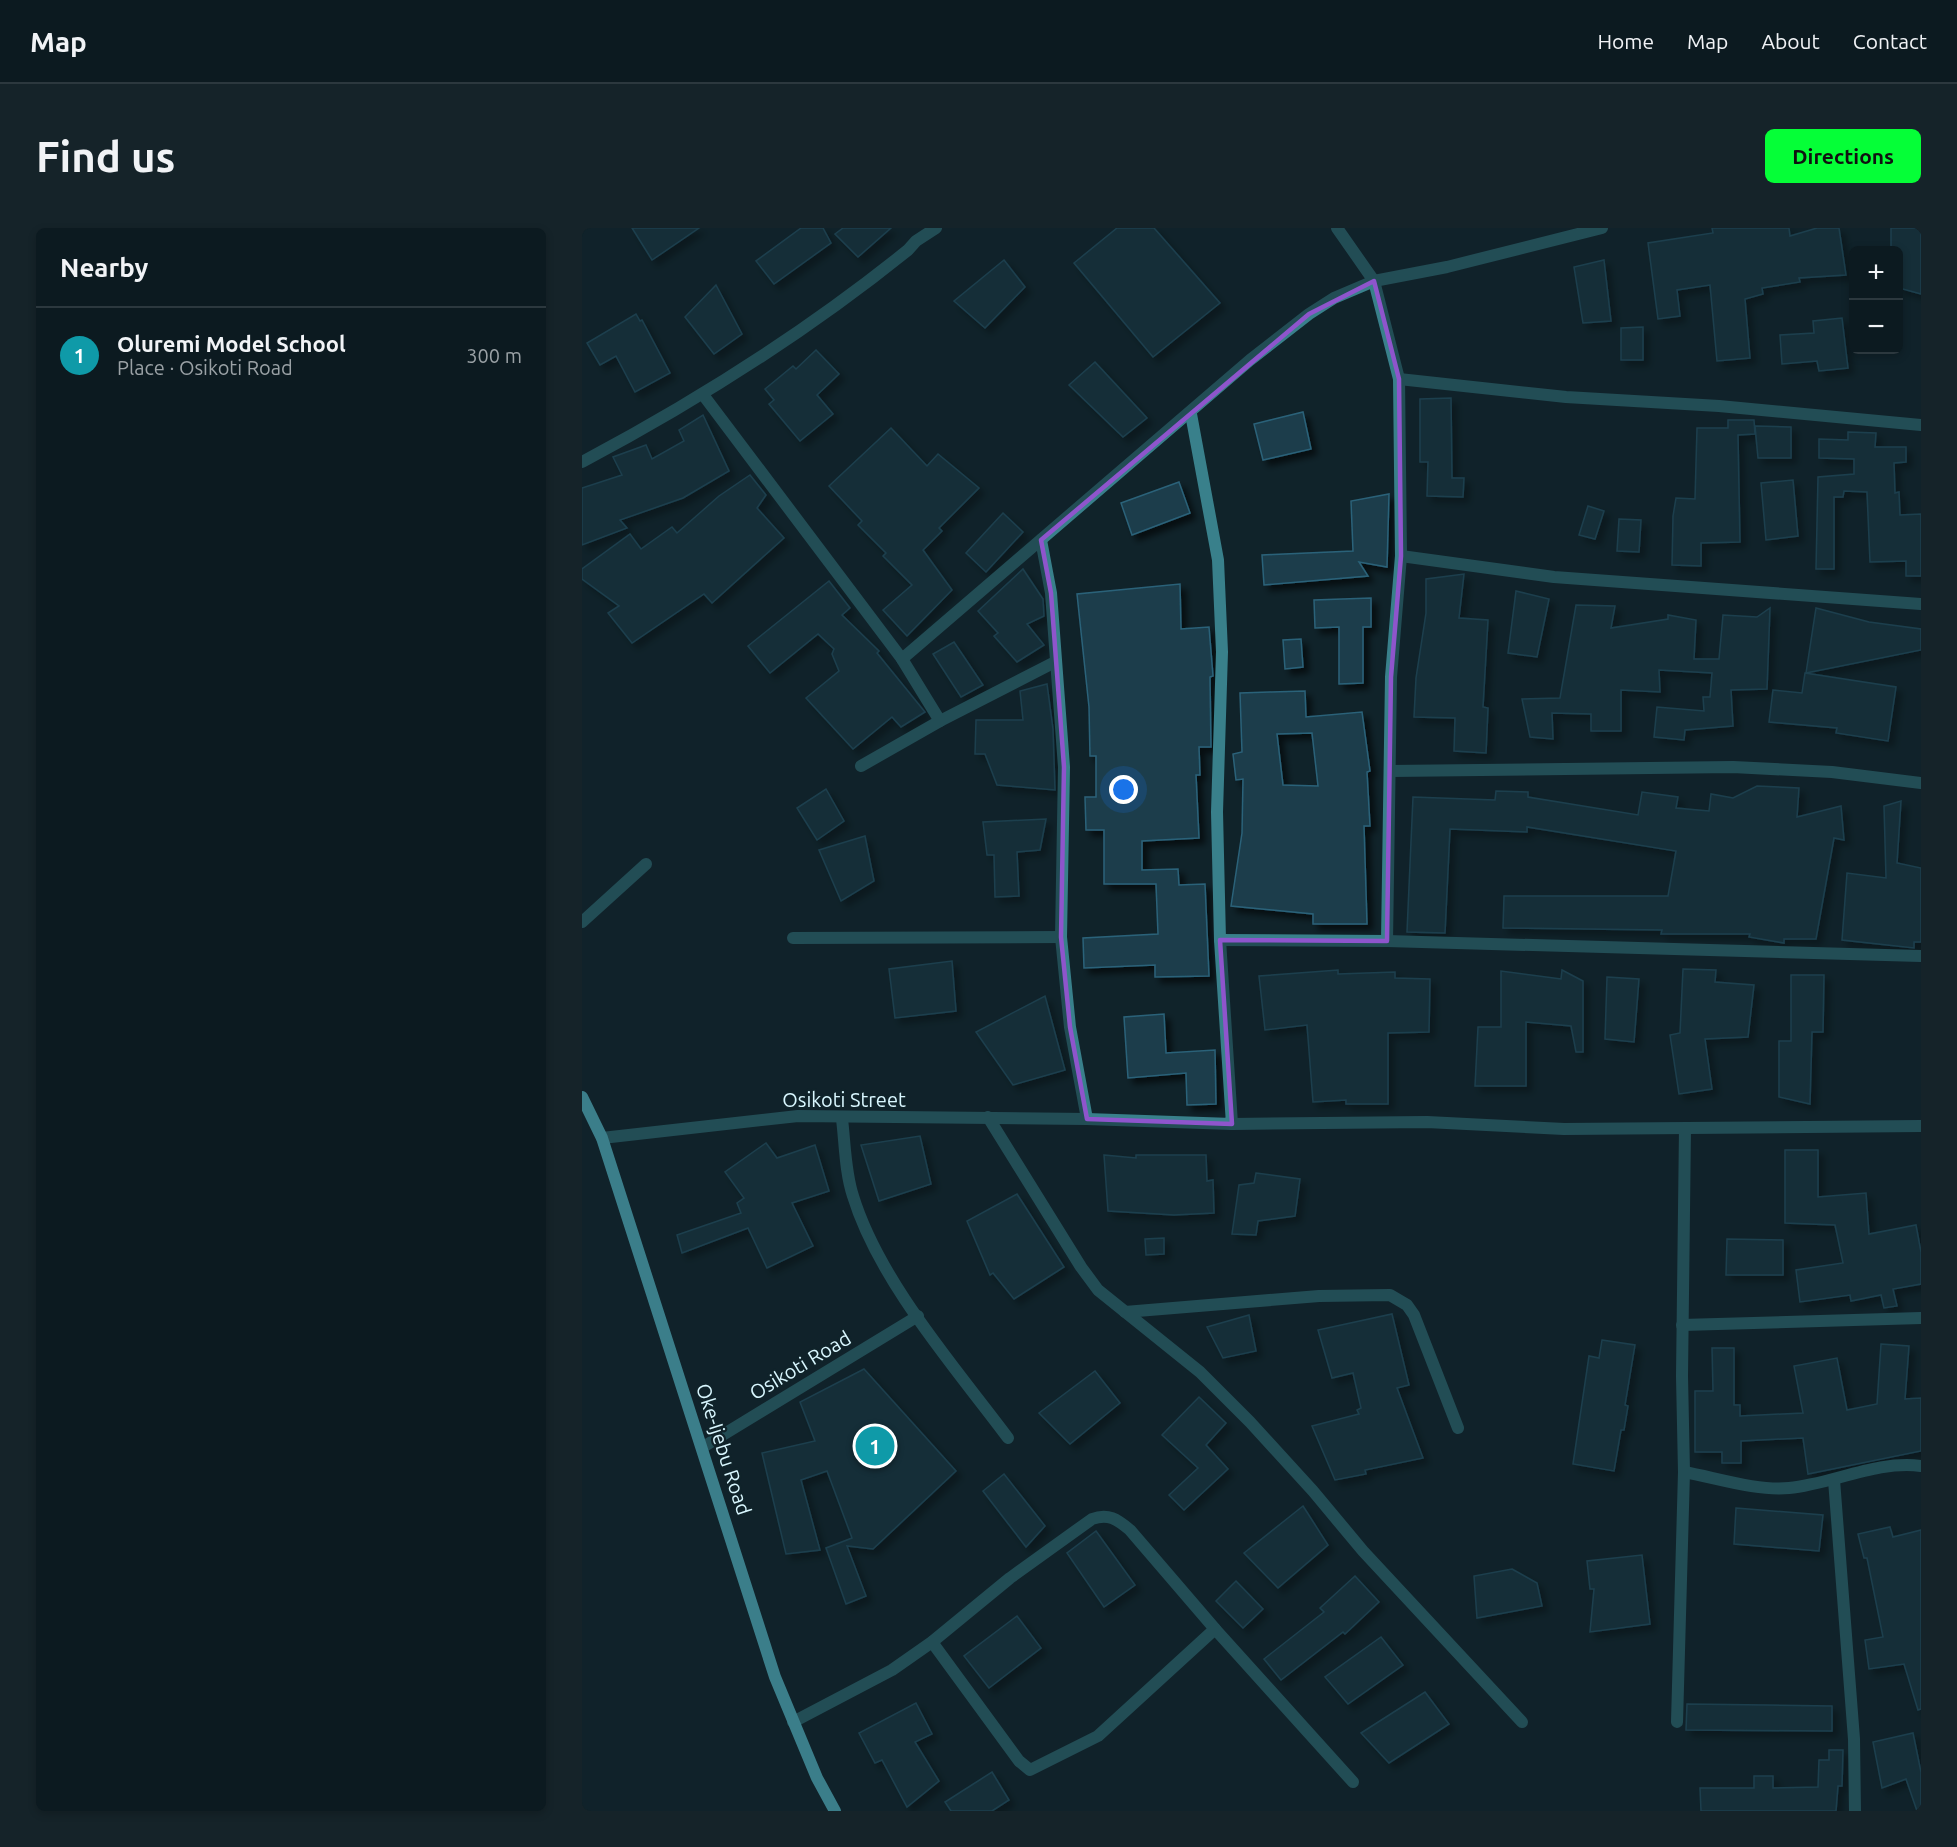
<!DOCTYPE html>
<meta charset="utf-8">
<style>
body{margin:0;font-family:Ubuntu,sans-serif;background:#152329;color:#f1f3f6}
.controls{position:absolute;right:18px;top:18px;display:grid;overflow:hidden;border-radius:9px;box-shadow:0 3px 9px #0003}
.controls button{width:54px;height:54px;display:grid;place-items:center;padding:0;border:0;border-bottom:2px solid #2c383e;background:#0c1a20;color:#f1f3f6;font:30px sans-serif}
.you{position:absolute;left:542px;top:562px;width:21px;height:21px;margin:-15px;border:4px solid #fff;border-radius:50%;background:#1a73e8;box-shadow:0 0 0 9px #1a73e833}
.badge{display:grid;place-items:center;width:39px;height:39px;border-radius:50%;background:#05ff37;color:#fff;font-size:20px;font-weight:700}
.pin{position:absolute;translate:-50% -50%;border:3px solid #fff;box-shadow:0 2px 6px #0006}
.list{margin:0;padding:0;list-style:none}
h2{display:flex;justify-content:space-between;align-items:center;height:78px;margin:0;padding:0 24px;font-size:26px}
h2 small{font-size:20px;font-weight:400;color:#9aa1a5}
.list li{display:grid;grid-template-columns:39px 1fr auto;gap:18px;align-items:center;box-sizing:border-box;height:96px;padding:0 24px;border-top:2px solid #2c383e}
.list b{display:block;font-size:22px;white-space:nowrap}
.list p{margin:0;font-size:20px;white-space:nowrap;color:#9aa1a5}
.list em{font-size:20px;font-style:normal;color:#9aa1a5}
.map{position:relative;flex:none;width:1339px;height:1583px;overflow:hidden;border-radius:9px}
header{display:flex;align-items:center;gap:36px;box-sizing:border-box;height:84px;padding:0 30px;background:#0c1a20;border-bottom:2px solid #2c383e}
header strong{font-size:28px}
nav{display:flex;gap:33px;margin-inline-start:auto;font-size:21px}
.intro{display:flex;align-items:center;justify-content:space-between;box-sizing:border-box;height:144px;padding:0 36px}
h1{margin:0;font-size:42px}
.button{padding:15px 27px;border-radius:9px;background:#05ff37;color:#111;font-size:21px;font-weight:700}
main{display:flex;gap:36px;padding:0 36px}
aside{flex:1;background:#0c1a20;border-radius:9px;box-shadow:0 3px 9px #0003}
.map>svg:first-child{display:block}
.building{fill:#1b3d4c;stroke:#2c6279;stroke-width:1.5;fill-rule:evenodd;filter:url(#shadow)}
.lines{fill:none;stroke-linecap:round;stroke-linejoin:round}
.minor{stroke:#39808b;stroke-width:12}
.secondary{stroke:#70edff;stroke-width:12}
.marked{fill:none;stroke:#8e55cc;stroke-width:4.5;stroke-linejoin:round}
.labels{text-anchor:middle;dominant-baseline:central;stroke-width:4.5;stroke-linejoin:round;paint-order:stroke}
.street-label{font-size:20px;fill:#d9f7ff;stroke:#10232a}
</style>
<header>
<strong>Map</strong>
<nav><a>Home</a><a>Map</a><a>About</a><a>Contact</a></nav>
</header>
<div class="intro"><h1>Find us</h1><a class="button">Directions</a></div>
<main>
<aside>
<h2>Nearby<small></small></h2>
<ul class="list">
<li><span class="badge" style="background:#0f9aa8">1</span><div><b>Oluremi Model School</b><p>Place · Osikoti Road</p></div><em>300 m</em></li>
</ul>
</aside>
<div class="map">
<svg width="1339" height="1583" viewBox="0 0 1339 1583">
<defs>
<filter id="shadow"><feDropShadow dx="5.5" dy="5.5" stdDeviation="3" flood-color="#0009"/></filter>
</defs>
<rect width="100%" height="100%" fill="#10232a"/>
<g class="building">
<polygon points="50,0 117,0 70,32"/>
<polygon points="219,0 241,0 249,15 192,56 174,33"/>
<polygon points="261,0 309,0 276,29 253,6"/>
<polygon points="535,0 572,0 638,75 571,129 492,35"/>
<polygon points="1130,0 1207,0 1208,8 1235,0 1257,0 1264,47 1217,50 1218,54 1180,60 1181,66 1163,71 1168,130 1135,133 1128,57 1095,62 1098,88 1076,91 1066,15 1131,5"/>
<polygon points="1309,0 1339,0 1339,66 1317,60 1317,22 1309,22"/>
<polygon points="422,32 443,59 403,100 372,73"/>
<polygon points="1022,32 1029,93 1001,95 992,39"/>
<polygon points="134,57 160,106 132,126 103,89"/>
<polygon points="54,86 58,93 60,92 88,145 53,164 34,128 18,137 5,115"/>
<polygon points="1260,90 1266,140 1237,143 1235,133 1200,136 1198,107 1232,105 1231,93"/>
<polygon points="1061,99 1061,132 1039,132 1039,100"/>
<polygon points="234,122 257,146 235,167 251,186 218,213 187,176 192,172 183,161 211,138 214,141"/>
<polygon points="513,134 565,190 541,209 487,157"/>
<polygon points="869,170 870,250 882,250 881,269 845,268 846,234 838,234 838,171"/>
<polygon points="721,184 729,221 681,232 672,196"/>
<polygon points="121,187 147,243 101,270 38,292 45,300 0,317 0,260 40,247 31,229 64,217 70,231 102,213 97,202"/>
<polygon points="1146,192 1172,192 1173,206 1156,207 1158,314 1119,315 1119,338 1090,337 1091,288 1094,270 1113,271 1115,200 1146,200"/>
<polygon points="1173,198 1209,199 1209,230 1176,230"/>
<polygon points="309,200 345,238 356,226 397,260 357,300 360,303 341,322 370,362 325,408 301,382 330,357 301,328 304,325 276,297 280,293 247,258"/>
<polygon points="1266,204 1294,205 1293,219 1324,219 1324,234 1312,235 1313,265 1317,264 1318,287 1339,286 1339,348 1324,348 1324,333 1288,334 1285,264 1262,263 1261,269 1252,269 1252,341 1234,341 1236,249 1272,246 1272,231 1237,230 1237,211 1266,212"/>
<polygon points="168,247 184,267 175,280 202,310 130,375 122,366 50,415 26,385 37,378 0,351 0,341 48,306 59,321 90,299 95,305 137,268"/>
<polygon points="1211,252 1216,308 1184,312 1179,255"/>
<polygon points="597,254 608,285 550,307 539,275"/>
<polygon points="807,266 805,339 777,334 786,348 682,357 680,327 771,323 769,273"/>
<polygon points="1006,278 1022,283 1013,311 997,307"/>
<polygon points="421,285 441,304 404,344 384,325"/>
<polygon points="1037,291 1059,292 1057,324 1035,323"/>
<polygon points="441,341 461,371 462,388 445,396 462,417 435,434 412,408 416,405 396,383"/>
<polygon points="882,346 877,390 906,392 901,479 906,480 904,525 872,523 873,490 832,489 834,450 844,385 844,351"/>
<polygon points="247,353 268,380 260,387 297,423 295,425 343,484 319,499 310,489 271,521 224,470 257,443 250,426 252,421 236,406 188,445 166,418"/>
<polygon points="598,356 599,401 627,399 631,448 628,449 629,519 617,519 618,547 614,547 617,610 560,613 560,642 596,641 597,657 623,656 627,748 573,749 573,737 502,740 501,710 576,706 574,656 522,656 522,602 504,602 503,569 514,569 514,528 508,528 507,479 495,366"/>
<polygon points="934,363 967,371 955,429 926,425"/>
<polygon points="789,370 789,399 781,399 781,455 757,456 757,399 733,400 732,372"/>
<polygon points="994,377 1033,378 1029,400 1086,391 1086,387 1114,392 1112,431 1137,431 1141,387 1175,389 1188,380 1185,461 1149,462 1151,498 1103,502 1102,512 1072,509 1075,479 1122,483 1121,469 1128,469 1130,445 1077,442 1078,464 1039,462 1039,503 1009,503 1009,486 970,485 971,511 948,509 940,471 978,470"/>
<polygon points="1234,380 1287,394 1339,401 1339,422 1224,445"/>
<polygon points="719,411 721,439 703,441 701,412"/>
<polygon points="372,414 401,457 379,469 351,426"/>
<polygon points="1223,445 1314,459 1306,513 1254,505 1255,500 1187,494 1191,462 1220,465"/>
<polygon points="465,456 471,501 473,562 415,557 403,526 393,526 394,492 441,492 438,463"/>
<path d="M 723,463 L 724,489 L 780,484 L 788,543 L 785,544 L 788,598 L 782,598 L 785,696 L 731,696 L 731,686 L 649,678 L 660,605 L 661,551 L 654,552 L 651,526 L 660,524 L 658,465 ZM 730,505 L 736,558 L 701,557 L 695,506 Z"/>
<polygon points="1175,558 1217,560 1215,589 1259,578 1262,612 1252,610 1234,711 1202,711 1202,715 1167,709 1168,706 1079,706 1080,702 921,700 922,668 1086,668 1094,623 945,599 945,604 868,601 863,705 825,704 831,569 913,572 914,563 946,564 946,569 1056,587 1060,564 1096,569 1094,580 1127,583 1129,566 1151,570"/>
<polygon points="244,561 262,593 235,612 215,580"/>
<polygon points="1319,573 1315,635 1339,640 1339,714 1332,714 1332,720 1260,712 1265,645 1304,650 1302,578"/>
<polygon points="464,591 458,622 435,624 437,668 413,669 412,627 405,627 401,594"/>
<polygon points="283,608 292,653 259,673 237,622"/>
<polygon points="370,733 374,783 313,790 307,741"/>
<polygon points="1101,741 1134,742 1133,754 1172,757 1166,809 1123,811 1130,861 1097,866 1088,807 1098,805"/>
<polygon points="756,742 756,746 813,744 813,750 848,751 847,804 806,805 806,876 764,876 764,872 731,874 725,797 683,802 677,748"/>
<polygon points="980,742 1001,753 1001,824 994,824 989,798 944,794 944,858 893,858 896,799 919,799 919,743 979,751"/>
<polygon points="1209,747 1242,747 1241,804 1230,804 1228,876 1197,869 1197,813 1209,813"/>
<polygon points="1025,749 1057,751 1052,814 1023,811"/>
<polygon points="463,768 483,842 431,857 394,804"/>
<polygon points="582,786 584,825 633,822 634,876 605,877 604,845 546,850 542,789"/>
<polygon points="338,908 349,956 297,973 279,917"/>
<polygon points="184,915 195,930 233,917 247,963 210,975 231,1018 185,1040 166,1000 100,1025 95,1007 159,985 155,975 162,970 143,944"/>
<polygon points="1203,922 1236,922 1236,969 1284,965 1287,1006 1334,997 1339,1024 1339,1056 1311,1061 1315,1078 1302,1080 1299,1067 1269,1073 1268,1067 1218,1074 1214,1042 1261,1035 1253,997 1203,995"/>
<polygon points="522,927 554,930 554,927 624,927 625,953 631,952 632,985 592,987 526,983"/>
<polygon points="674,945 718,951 713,988 676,993 674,1007 650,1006 657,957 672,955"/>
<polygon points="435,966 482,1039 432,1071 411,1045 408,1047 385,993"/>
<polygon points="582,1010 582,1026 564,1027 563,1011"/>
<polygon points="1145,1011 1201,1012 1201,1047 1144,1047"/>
<polygon points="810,1086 827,1157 815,1160 841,1230 783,1242 784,1246 753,1252 730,1198 777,1186 775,1182 779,1180 771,1145 750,1150 736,1102"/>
<polygon points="667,1087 674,1123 641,1130 625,1099"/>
<polygon points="1020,1112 1053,1117 1043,1177 1046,1178 1042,1202 1039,1202 1032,1243 991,1236 1007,1128 1017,1130"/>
<polygon points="1299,1116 1327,1118 1323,1171 1339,1170 1339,1223 1226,1246 1221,1210 1159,1213 1159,1235 1140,1235 1140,1224 1113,1224 1113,1163 1131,1163 1130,1120 1152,1120 1152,1177 1158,1177 1158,1188 1221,1185 1212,1138 1255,1130 1265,1182 1295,1176"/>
<polygon points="282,1141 374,1243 291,1321 265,1318 284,1368 264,1376 244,1320 270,1310 245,1243 219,1252 238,1322 204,1326 180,1225 233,1213 218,1174"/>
<polygon points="513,1143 538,1175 488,1216 457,1185"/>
<polygon points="617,1169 644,1195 624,1217 646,1241 602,1282 587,1267 616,1240 580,1207"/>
<polygon points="422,1246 463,1298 444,1319 401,1263"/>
<polygon points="721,1278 746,1317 696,1360 662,1325"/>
<polygon points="1154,1280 1241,1287 1237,1323 1152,1316"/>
<polygon points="1308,1299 1311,1309 1339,1302 1339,1481 1336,1482 1322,1436 1287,1441 1283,1412 1301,1409 1285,1330 1282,1330 1276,1306"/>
<polygon points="514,1303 553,1357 522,1379 485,1325"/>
<polygon points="1060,1327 1068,1396 1008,1404 1012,1361 1008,1361 1005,1333"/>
<polygon points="930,1341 955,1355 960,1378 895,1390 892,1348"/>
<polygon points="773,1348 797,1374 763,1406 761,1404 699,1452 682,1431 742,1384 738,1380"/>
<polygon points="654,1353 681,1381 661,1400 634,1373"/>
<polygon points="435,1388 459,1420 407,1460 382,1428"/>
<polygon points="799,1409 821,1437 766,1476 743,1449"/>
<polygon points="843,1464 867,1496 807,1535 779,1505"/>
<polygon points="334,1475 350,1506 333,1514 357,1553 325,1579 300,1532 293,1535 277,1505"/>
<polygon points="1105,1476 1250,1478 1250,1503 1104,1502"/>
<polygon points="1331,1505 1339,1544 1339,1583 1335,1583 1324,1551 1300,1560 1291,1514"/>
<polygon points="1247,1522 1261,1522 1260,1558 1256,1558 1254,1583 1119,1583 1118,1560 1172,1560 1172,1548 1191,1548 1191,1560 1236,1559 1237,1532 1247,1532"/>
<polygon points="410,1544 427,1572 410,1583 369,1583 363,1574"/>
</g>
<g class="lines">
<g class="minor">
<polyline points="755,0 792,53 817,151 819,328 809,449 805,713"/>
<polyline points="817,151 984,169 1137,178 1339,197"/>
<polyline points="122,168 320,431 358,493"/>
<path d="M 0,234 C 117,172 223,105 326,22 L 334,13 L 354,0"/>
<polyline points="459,312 469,365 482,539 479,709 488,799 505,891"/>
<polyline points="819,328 972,349 1339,376"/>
<polyline points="320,431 668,132 727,86 752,70 792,53 865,39 1020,0"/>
<polyline points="279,538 358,493 473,434"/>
<polyline points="808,543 1151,539 1250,544 1339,555"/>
<polyline points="0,694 64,636"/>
<polyline points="211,710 479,709"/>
<polyline points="638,712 805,713 1339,728"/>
<polyline points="406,889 499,1039 516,1062 618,1144 668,1194 731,1263 781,1323 940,1494"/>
<path d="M 260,891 C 263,915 263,944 271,968 C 297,1053 373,1139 426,1210"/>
<polyline points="650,896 845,894 982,901 1339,898"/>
<polyline points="20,910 216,888 505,891 650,896 638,712 635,584 640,424 636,332 609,186"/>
<polyline points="543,1084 737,1068 808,1067 825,1077 832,1087 876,1200"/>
<polyline points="1100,1097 1339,1090"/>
<polyline points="121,1219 336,1088"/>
<path d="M 1102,1244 C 1135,1250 1174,1263 1207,1260 C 1250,1256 1295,1232 1339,1238"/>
<polyline points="1252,1252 1272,1511 1273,1583"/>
<polyline points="350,1414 437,1533 448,1542 516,1508 633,1401"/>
<path d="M 211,1494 L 310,1442 L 350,1414 L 428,1350 L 510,1291 C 526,1285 535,1291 548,1302 L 633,1401 L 771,1554"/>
<polyline points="1095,1494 1102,1244 1100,1148 1103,900"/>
</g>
<polyline class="secondary" points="0,869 20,910 193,1449 235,1550 253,1583"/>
</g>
<path d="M0 0H1339V1583H0ZM 792,53 L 817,151 L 819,328 L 809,449 L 805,713 L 638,712 L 650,896 L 505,891 L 488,799 L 479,709 L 482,539 L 469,365 L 459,312 L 727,86 Z" fill="#10232a" fill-opacity=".55" fill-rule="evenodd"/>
<path class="marked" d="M 792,53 L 817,151 L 819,328 L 809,449 L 805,713 L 638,712 L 650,896 L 505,891 L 488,799 L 479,709 L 482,539 L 469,365 L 459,312 L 727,86 Z"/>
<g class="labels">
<g class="street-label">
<text x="262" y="871">Osikoti Street</text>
<text transform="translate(218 1137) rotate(-31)">Osikoti Road</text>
<text transform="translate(142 1221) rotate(72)">Oke-Ijebu Road</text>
</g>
</g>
</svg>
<div class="controls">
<button>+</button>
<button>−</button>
</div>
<div class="you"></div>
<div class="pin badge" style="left:293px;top:1218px;background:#0f9aa8">1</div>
</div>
</main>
